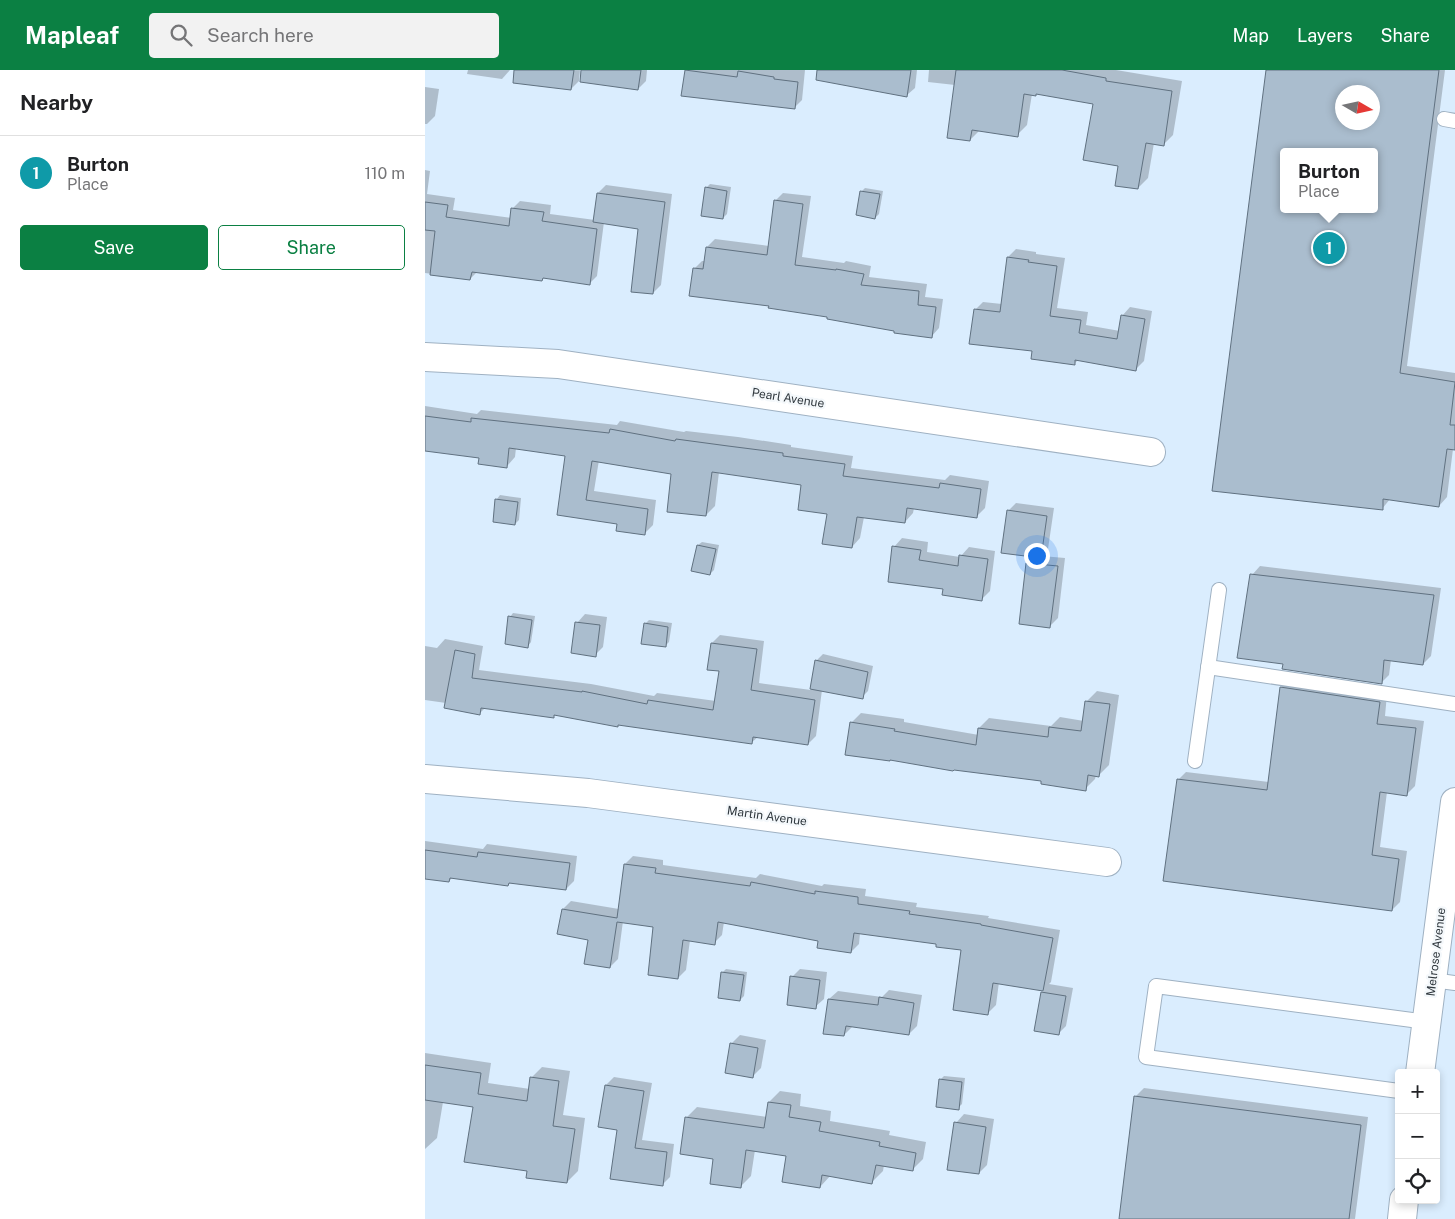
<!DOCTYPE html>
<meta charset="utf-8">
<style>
body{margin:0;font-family:"Public Sans",sans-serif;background:#f2f2f2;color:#202124}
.controls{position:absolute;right:15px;bottom:15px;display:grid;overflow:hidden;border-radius:5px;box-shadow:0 2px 8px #0003}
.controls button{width:45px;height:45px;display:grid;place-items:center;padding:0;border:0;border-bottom:1px solid #e0e0e0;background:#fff;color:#202124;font:25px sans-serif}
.compass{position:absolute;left:910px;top:15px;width:45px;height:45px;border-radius:50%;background:#fff;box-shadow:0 2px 8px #0003;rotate:99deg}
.you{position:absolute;left:611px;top:485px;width:18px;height:18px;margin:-12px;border:4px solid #fff;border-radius:50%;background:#1a73e8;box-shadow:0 0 0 8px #1a73e833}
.badge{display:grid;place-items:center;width:32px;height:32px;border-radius:50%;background:#0b8043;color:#fff;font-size:16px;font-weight:700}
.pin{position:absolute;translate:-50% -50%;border:2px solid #fff;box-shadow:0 1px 5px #0006}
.popup{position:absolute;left:855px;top:78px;width:98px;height:65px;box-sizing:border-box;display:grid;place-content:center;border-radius:5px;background:#fff;filter:drop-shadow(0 1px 4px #0005);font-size:16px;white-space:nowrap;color:#757577}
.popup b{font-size:19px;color:#202124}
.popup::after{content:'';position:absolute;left:50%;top:100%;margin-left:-10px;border:10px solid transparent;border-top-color:#fff}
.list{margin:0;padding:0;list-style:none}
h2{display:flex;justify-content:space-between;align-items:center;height:65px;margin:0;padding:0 20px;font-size:21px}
h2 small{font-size:16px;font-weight:400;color:#757577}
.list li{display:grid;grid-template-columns:32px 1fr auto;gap:15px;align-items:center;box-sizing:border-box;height:75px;padding:0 20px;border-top:1px solid #e0e0e0}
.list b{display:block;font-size:19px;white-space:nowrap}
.list p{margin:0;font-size:16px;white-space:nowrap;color:#757577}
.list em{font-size:16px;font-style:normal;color:#757577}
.actions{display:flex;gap:10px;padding:15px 20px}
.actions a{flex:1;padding:11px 0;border:1px solid #0b8043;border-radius:5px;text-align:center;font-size:18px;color:#0b8043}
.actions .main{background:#0b8043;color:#fff}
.icon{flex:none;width:28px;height:28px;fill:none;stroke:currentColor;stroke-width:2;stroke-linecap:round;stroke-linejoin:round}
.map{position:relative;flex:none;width:1030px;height:1149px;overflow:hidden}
header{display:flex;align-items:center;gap:30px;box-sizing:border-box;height:70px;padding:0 25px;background:#0b8043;color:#fff}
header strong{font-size:24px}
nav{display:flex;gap:28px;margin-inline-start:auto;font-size:18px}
.search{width:350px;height:45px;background:#f2f2f2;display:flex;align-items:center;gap:12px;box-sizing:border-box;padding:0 18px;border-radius:5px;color:#757577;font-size:19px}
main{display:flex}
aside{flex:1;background:#fff}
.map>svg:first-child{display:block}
.shadow{fill:#0003;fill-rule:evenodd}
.building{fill:#aabdce;stroke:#607180;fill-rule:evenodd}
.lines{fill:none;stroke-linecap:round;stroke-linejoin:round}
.lane-casing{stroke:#9fb1c2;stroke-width:16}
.street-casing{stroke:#9fb1c2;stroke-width:30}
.lane{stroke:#fff;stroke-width:14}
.street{stroke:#fff;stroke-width:28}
.labels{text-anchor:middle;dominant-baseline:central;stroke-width:4.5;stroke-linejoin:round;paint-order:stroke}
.street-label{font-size:12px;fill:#30383e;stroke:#f4f8fb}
</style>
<header>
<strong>Mapleaf</strong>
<div class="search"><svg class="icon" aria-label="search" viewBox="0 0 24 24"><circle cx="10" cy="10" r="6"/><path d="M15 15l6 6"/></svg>Search here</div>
<nav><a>Map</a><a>Layers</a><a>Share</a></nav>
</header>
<main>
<aside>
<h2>Nearby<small></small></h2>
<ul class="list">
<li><span class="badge" style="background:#0f9aa8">1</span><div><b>Burton</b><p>Place</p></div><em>110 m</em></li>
</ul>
<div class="actions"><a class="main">Save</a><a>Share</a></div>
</aside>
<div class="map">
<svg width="1030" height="1149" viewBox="0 0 1030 1149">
<rect width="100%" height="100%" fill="#daedfe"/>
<g class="shadow">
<polygon points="43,0 85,0 77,9 42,4"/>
<polygon points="119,0 155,0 154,11 146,19"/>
<polygon points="192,0 222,0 221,11 213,19"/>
<polygon points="261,0 380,0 377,30 369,38 258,25"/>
<polygon points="431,0 492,0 490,18 482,25"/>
<polygon points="504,0 691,0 757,11 748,65 738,75 729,73 723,108 713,118 694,95 669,33 612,23 607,24 602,55 592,65 555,60 545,70 530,15 503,12"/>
<path d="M 842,0 L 1020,0 L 982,296 L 1030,303 L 1030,378 L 1028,379 L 1022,427 L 1014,436 L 965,429 L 957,439 L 788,420 ZM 918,22 L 948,22 L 948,52 L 918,52 ZM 859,82 L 949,82 L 949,139 L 859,139 Z"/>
<polygon points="0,17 14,19 10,46 2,54 0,54"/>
<polygon points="0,100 5,101 2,124 30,128 28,140 86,148 88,138 95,131 126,135 125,144 170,150 173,123 181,115 247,124 236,215 228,223 214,158 179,152 172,206 164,214 119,207 117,210 52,202 45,209 0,203"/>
<polygon points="285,114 306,117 302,144 298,148 281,118"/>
<polygon points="440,118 458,121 454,144 450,148 436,122"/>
<polygon points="358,123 386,126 377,187 419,193 421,191 446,196 444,207 502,214 500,227 518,229 514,258 506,267 345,235 269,199 277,191 281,191 282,177 290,169 344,176 350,131"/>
<polygon points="591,179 611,182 611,184 640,188 632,238 663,242 661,255 695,261 697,246 705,237 727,241 719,291 711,299 654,289 649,294 608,280 550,240 558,232 577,234 583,187"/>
<polygon points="0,336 52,344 56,340 192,355 195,351 259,362 261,361 313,367 366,375 366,377 428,386 426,398 520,410 525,405 564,411 560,438 551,447 489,438 488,443 480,452 439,447 435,468 427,477 403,443 377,414 294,402 290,436 281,445 248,403 174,390 169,421 231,430 228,455 219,464 193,453 133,444 142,385 91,378 90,387 82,396 55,387 0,379"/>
<polygon points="75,425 96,428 94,450 90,454 72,429"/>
<polygon points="591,433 629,438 623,479 617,486 640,488 633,548 625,556 595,553 603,493 610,486 583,441"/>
<polygon points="477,468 503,472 502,482 535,487 544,477 570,481 565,521 557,529 519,518 469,477"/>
<polygon points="277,472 294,475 289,500 285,504 273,475"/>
<polygon points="835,496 1016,518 1006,586 998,594 966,590 964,605 956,613 859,593 827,505"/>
<polygon points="88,543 110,546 106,572 103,576 85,547"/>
<polygon points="160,544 182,547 178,577 170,585 152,553"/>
<polygon points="224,550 247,553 244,572 240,576 220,554"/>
<polygon points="295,565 339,571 334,613 386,620 391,591 398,584 448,596 443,621 437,627 397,620 391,666 383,674 333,667 326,673 131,644 128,647 60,638 55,643 21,633 0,630 0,576 12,578 20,569 58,576 54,600 166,614 229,626 232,623 291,631 295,600 287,573"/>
<polygon points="864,609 962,624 960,646 999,651 990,716 982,724 962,722 955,777 982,781 975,832 967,840 753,710 761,702 844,712 856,617"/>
<polygon points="672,621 694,625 684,695 674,705 671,705 670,709 660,719 618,710 426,653 436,643 479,649 479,652 554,665 554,658 564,648 626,656 635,647 659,651 662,631"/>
<polygon points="0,771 58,779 62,774 152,786 149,811 141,819 86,812 83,815 28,807 24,811 0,807"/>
<polygon points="208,786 238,790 238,795 331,808 335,804 397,816 399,814 441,819 440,826 492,833 491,837 564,846 563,848 635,860 626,912 624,914 648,918 641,956 633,964 617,923 619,920 574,912 571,935 563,943 537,879 513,873 435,863 434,874 426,882 394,870 299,852 297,865 289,873 265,870 261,900 253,908 230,856 198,851 193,889 185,897 164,869 138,839 146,831 194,839 200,794"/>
<polygon points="301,899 322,902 319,926 315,930 297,903"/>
<polygon points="375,899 402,902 399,929 390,937 367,907"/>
<polygon points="464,920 497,925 492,956 484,964 428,956 419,965 404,929 413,921 457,927"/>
<polygon points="315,965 341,970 336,998 328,1006 307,973"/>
<polygon points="0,983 66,993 63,1013 105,1019 106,1008 117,997 145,1001 138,1045 160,1048 153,1101 142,1112 104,1100 49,1036 18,1032 12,1068 0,1079"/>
<polygon points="519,1006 540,1008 537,1034 533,1038 515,1010"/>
<polygon points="189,1007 227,1013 217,1070 249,1074 245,1107 237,1115 193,1059 181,1015"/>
<polygon points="719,1018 943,1047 930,1149 695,1149 711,1026"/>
<polygon points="355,1021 376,1024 375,1036 406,1041 405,1051 465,1061 464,1065 501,1072 498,1089 487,1100 459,1095 458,1101 447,1112 406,1105 395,1117 363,1085 330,1080 326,1106 315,1117 290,1088 261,1048 272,1037 342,1047 344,1032"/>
<polygon points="539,1044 569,1049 562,1095 554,1103 531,1053"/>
</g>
<g class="building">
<polygon points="89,0 149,0 146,20 88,13"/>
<polygon points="156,0 216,0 213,20 155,12"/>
<polygon points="260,0 312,7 313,1 349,7 349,9 373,12 370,39 256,26"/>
<polygon points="392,0 486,0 482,27 391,10"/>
<polygon points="531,0 637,0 681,8 681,11 747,21 739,76 721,73 713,119 690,116 693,96 658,90 668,34 611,24 611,26 599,24 593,67 547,60 545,71 522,68"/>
<path d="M 841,0 L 1014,0 L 975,303 L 1030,312 L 1025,355 L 1030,355 L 1030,380 L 1022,379 L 1014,437 L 958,429 L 958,440 L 787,421 ZM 918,22 L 948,22 L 948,52 L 918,52 ZM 859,82 L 949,82 L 949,139 L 859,139 Z"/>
<polygon points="280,117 302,121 298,149 276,146"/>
<polygon points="435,121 455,124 450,149 431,145"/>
<polygon points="172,123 240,132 228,224 206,222 213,159 168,152"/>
<polygon points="349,130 378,134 370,195 411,200 411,199 439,204 436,215 494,221 493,235 511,237 507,268 469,263 469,261 402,249 402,247 343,238 344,236 264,226 268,198 278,199 281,177 342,185"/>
<polygon points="0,132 23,135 21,147 84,156 86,138 119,142 117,151 172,159 165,215 118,208 117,211 47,202 45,210 5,205 10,161 0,160"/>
<polygon points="582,187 604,190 603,192 632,196 625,246 656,250 654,263 692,269 696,245 720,249 711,301 650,290 650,295 606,289 607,281 544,274 549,239 575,242"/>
<polygon points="0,346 46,352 46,348 184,363 185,359 250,371 251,369 303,376 358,383 358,386 420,394 418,406 514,418 515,413 556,419 552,448 482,438 480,453 432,447 427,478 397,474 402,444 373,440 376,415 287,402 281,446 242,442 246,404 167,391 161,430 223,439 220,465 191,461 192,454 132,445 140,386 84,378 82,398 53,394 54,388 0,381"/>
<polygon points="70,429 93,432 90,455 68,452"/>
<polygon points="582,440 622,446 616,488 576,483"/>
<polygon points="272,475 291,479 285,505 266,501"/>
<polygon points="467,476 496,480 494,490 533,496 534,485 563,489 557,531 517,525 518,519 463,512"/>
<polygon points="601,493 633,496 625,558 594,554"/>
<polygon points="825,504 1009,525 998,595 959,590 957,614 857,599 858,594 812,588"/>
<polygon points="83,546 107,550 103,578 80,574"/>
<polygon points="150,552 175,555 171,587 146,583"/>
<polygon points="219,553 243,557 241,577 216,574"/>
<polygon points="286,573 332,579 326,620 390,630 383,675 328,667 327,674 193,655 193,657 129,645 129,648 56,638 55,645 19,638 30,580 50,584 47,608 157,622 157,621 222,634 223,630 288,640 294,601 282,600"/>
<polygon points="390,590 443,602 438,629 385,619"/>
<polygon points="855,617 955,632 952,654 991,658 982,726 955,722 947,785 974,789 967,841 738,811 752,709 842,720"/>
<polygon points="660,631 685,634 674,707 663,705 661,721 616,714 616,711 529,700 528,701 465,690 465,691 420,685 425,652 470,659 469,661 551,675 553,658 623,667 624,657 656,661"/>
<polygon points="0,780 52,787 53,782 145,793 141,820 84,813 83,816 25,808 24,812 0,809"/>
<polygon points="199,794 231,798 230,803 325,816 326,812 390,824 390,821 433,827 433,834 485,841 484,844 556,854 556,855 628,868 618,921 568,913 563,945 528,940 536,880 511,877 511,874 429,863 426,883 392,878 393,871 293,852 290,875 258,870 253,909 223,905 228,857 192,852 185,898 159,894 163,870 132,864 137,839 192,848"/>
<polygon points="296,902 319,905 315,931 293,928"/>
<polygon points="365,906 395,910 391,939 362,935"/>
<polygon points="616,922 641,926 634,965 609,961"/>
<polygon points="454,927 489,933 484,965 421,956 419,966 398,964 403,929 453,935"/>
<polygon points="305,973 333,978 328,1008 300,1003"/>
<polygon points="0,995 56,1003 53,1024 102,1031 105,1007 134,1011 128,1056 150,1059 142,1113 101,1108 102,1101 39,1092 48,1037 0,1030"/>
<polygon points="514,1009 537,1012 534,1040 511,1037"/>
<polygon points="180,1015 219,1021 210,1078 242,1082 238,1116 185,1109 192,1060 173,1057"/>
<polygon points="709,1026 936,1055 924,1149 694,1149"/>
<polygon points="343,1032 366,1035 364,1047 396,1052 394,1061 455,1072 454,1076 491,1083 488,1101 451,1095 447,1114 397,1105 395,1118 357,1112 361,1086 321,1080 316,1118 285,1114 288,1089 255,1084 260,1047 339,1058"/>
<polygon points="529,1052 561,1057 554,1104 522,1100"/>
</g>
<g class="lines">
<defs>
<g id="lane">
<polyline points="1019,49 1030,51"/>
<polyline points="783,597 1030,634"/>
<polyline points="770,691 794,520"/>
<polyline points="1007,910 1030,913"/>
<polyline points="974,1021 721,987 731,916 1002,952"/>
</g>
<g id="street">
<polyline points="0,287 133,294 726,382"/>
<polyline points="0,709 163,723 682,792"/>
<polyline points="995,1003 1030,732"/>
<polyline points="977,1149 979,1130"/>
</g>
</defs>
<use href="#lane" class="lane-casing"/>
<use href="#street" class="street-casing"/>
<use href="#lane" class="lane"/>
<use href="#street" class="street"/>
</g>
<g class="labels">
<g class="street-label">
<text transform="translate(363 328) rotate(9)">Pearl Avenue</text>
<text transform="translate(342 746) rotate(8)">Martin Avenue</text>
<text transform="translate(1011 882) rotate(-83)">Melrose Avenue</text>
</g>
</g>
</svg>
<div class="controls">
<button>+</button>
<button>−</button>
<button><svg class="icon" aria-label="locate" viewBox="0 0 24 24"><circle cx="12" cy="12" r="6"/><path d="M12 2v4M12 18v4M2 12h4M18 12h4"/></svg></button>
</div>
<svg class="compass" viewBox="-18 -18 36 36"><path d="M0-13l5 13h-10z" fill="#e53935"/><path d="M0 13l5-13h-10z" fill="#757577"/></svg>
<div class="you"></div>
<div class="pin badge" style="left:904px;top:178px;background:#0f9aa8">1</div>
<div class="popup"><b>Burton</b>Place</div>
</div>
</main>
